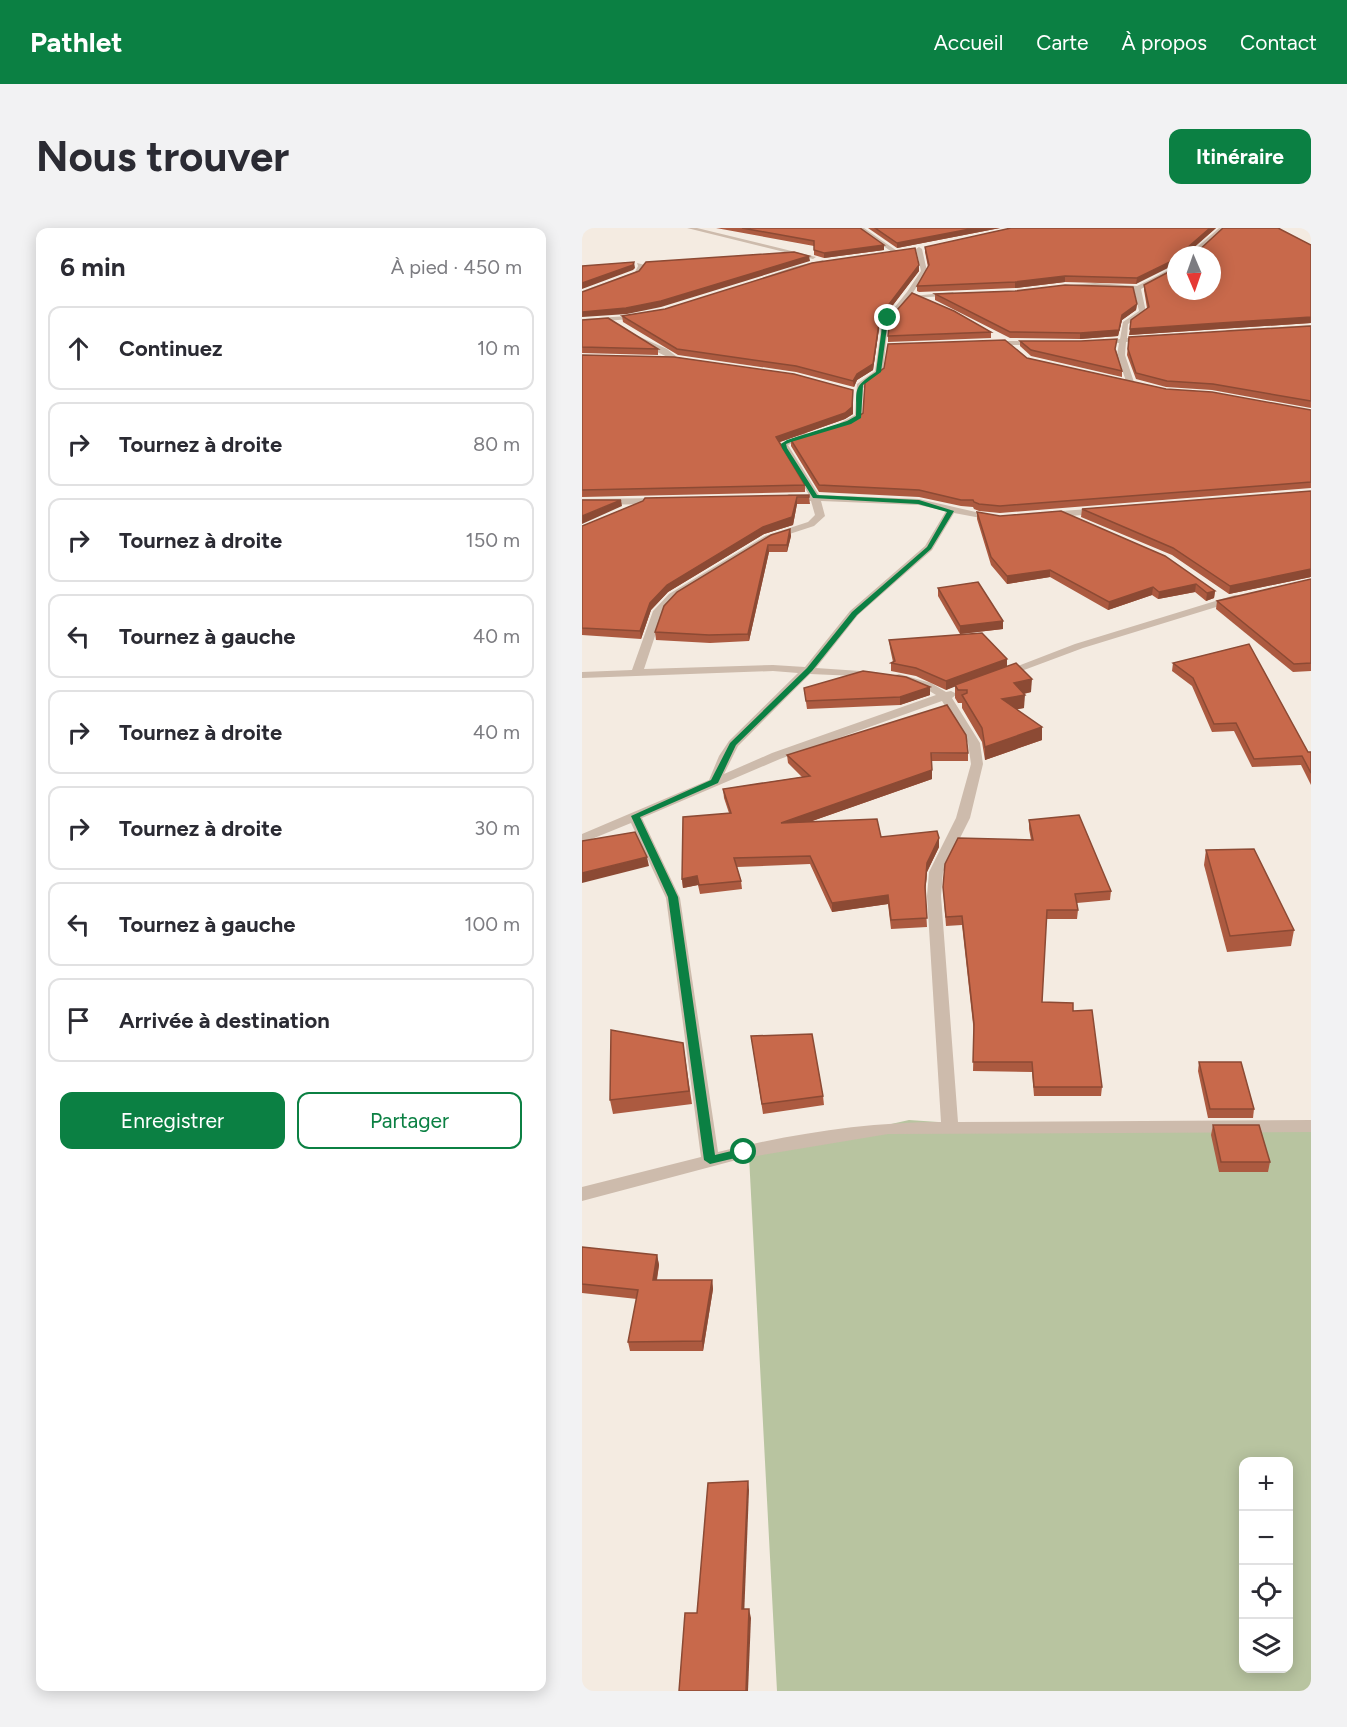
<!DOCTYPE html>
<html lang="fr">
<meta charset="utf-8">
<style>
body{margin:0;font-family:Figtree,sans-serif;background:#f2f2f3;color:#2b2b33}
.controls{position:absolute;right:18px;bottom:18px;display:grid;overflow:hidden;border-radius:12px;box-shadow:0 3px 15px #0003}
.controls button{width:54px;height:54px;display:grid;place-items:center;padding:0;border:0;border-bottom:2px solid #e1e1e2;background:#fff;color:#2b2b33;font:30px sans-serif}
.compass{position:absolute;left:585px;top:18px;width:54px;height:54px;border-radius:50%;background:#fff;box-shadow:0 3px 15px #0003;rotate:178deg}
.stop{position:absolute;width:18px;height:18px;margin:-14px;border:4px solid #0b8043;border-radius:50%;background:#fff}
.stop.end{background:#0b8043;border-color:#fff;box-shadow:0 2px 6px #0008}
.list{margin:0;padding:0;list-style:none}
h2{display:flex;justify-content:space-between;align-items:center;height:78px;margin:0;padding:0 24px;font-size:26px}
h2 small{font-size:20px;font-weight:400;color:#7c7c81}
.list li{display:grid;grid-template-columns:39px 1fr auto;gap:18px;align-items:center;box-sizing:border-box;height:84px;margin:0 12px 12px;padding:0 12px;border:2px solid #e1e1e2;border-radius:12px}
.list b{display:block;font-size:22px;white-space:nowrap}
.list em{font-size:20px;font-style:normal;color:#7c7c81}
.actions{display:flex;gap:12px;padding:18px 24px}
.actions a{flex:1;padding:14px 0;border:2px solid #0b8043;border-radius:12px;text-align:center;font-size:21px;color:#0b8043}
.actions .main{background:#0b8043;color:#fff}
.icon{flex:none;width:33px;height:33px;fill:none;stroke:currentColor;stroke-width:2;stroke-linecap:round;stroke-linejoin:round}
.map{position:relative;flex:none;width:729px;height:1463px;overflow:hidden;border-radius:12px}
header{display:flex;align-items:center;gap:36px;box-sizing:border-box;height:84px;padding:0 30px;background:#0b8043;color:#fff}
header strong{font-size:28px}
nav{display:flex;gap:33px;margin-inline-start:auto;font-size:21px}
.intro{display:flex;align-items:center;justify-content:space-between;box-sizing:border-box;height:144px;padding:0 36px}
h1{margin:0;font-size:42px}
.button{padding:15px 27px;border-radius:12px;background:#0b8043;color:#fff;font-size:21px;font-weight:700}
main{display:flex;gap:36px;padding:0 36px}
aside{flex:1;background:#fff;border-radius:12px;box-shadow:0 3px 15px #0003}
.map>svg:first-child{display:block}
.green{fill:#b8c4a0;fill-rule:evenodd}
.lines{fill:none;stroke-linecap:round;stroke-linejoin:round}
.minor{fill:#cdbbac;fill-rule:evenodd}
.wall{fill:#ac5a40}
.shaded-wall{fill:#8c4a34}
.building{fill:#c8694b;stroke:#8c4a34;stroke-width:1.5}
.route{fill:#0b8043}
</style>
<header>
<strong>Pathlet</strong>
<nav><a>Accueil</a><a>Carte</a><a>À propos</a><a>Contact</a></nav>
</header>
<div class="intro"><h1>Nous trouver</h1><a class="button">Itinéraire</a></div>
<main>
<aside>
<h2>6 min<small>À pied · 450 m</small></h2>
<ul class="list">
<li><svg class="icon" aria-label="ahead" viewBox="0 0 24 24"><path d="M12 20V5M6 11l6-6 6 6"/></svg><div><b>Continuez</b></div><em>10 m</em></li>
<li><svg class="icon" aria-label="right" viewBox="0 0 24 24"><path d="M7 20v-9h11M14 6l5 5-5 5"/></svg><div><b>Tournez à droite</b></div><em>80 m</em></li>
<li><svg class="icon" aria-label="right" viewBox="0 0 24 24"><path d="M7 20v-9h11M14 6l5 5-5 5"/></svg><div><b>Tournez à droite</b></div><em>150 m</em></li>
<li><svg class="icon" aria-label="left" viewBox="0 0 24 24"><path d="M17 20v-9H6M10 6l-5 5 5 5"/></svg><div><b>Tournez à gauche</b></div><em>40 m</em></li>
<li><svg class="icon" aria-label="right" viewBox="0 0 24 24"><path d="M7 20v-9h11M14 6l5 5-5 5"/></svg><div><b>Tournez à droite</b></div><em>40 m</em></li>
<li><svg class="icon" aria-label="right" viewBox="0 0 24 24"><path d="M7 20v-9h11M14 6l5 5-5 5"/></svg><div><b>Tournez à droite</b></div><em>30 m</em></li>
<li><svg class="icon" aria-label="left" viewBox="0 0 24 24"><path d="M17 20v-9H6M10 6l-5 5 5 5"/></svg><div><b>Tournez à gauche</b></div><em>100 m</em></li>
<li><svg class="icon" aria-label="arrive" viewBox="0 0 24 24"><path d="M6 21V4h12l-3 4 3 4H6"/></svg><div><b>Arrivée à destination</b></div></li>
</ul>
<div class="actions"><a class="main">Enregistrer</a><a>Partager</a></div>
</aside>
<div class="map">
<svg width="729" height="1463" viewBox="0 0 729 1463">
<rect width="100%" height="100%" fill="#f4ebe1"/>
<path class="green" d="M 327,892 L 470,902 L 729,896 L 729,1463 L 195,1463 L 167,928 ZM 662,1234 L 706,1234 L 706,1440 L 662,1440 Z"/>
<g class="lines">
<g class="minor">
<polygon points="105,0 115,0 234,29 231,31"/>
<polygon points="275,0 282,0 318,25 313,26"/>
<polygon points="637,0 643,0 613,27 606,27"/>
<polygon points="337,19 340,21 345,43 330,66 306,95 301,144 281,160 280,190 264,199 258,199 258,195 273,187 275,156 293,143 300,95 325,64 339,43 334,21"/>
<polygon points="241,32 243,35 215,42 168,57 163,56 211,39"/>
<polygon points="55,35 63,37 57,46 0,67 0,63 53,44 56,38"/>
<polygon points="594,38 594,42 559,61 564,84 546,96 545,110 564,109 568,111 544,114 543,127 552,154 545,156 535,127 537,115 517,116 513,114 538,111 541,94 557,83 552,62 476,58 513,55 555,58"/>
<polygon points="371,64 373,67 334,70 331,68"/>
<polygon points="62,87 60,90 0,95 0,91"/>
<polygon points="729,97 729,101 645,106 642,104 645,102"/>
<path d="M 49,105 L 85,121 L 95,129 L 113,132 C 97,141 63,116 47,108 Z"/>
<polygon points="406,113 457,113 461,115 457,117 403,117"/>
<path d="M 223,205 L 230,207 L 206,217 L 237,267 L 337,271 L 420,290 L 415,293 L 372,285 L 350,322 L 276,387 L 234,440 L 293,444 L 297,445 L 297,449 L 228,446 L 156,518 L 142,546 L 190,525 L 354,467 L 341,459 L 313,451 L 313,447 L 317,446 L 349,455 L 364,464 L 369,463 L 375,466 L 370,470 L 398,515 L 401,536 L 388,590 L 361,644 L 359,668 L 376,894 L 729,892 L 729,904 L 306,906 L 162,930 L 0,973 L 0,959 L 119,929 L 84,670 L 49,595 L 0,615 L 0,606 L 127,552 L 137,528 L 147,513 L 216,445 L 191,443 L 0,450 L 0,444 L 50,442 L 71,383 L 87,366 L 183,308 L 226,294 L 233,287 L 229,273 L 207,272 L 202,269 L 207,266 L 227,267 L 197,216 ZM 239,273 L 337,277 L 364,283 L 343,318 L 268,383 L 223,439 L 191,437 L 62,441 L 81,384 L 95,370 L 189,312 L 232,298 L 243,288 ZM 360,473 L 386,515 L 389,536 L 374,590 L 347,644 L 345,668 L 359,894 C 285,894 208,906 136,924 L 98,670 L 60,590 L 198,531 Z"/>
<polygon points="0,271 81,270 86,273 81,276 0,277"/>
<polygon points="520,280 525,283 523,285 466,290 461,287 466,284"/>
<polygon points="653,367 657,368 657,372 501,420 423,449 415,449 413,447 493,416"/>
</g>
</g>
<g class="wall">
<polygon points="134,0 278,0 302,22 242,30 232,27 232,18"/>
<polygon points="286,0 418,0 315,20"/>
<polygon points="634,0 607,24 729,17 729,95 547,107 565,80 562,62 562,57 630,63 594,27 554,56 483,54 433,60 337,64 335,63 335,58 346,39 343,24 343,19"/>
<polygon points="337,43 298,94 291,142 275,152 272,159 214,144 96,127 41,94 40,88"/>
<polygon points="353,66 555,76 554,82 540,92 536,108 498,111 428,110 353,72"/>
<polygon points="0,92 76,121 76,127 0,125"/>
<polygon points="729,98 729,180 630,162 584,159 554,151 545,127 547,109"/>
<polygon points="409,104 409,110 306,114 306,108"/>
<polygon points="438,113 534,122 540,143 540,149 449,128 438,118"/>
<polygon points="0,127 271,186 263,191 198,214 223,257 223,264 0,269"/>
<polygon points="445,130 584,161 729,182 729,260 418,285 397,283 392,281 391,279 379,278 337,269 237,264 209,218 209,212 270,193"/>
<polygon points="729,263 729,349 647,366 590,327 499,289 500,281"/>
<polygon points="227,269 228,276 215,276 211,297 182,306 86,364 69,382 59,411 0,407 0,298 61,273"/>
<polygon points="395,284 633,363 632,370 624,373 613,364 576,371 570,367 526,382 468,349 425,356 409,337 395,291"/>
<polygon points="208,301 209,308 205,324 187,324 167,413 128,415 74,412 73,404"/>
<polygon points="729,351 729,443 711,444 634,381 635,373"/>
<polygon points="356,360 421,393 421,401 378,406 356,368"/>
<polygon points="307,412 425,431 425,438 449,464 442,466 442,480 435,481 460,512 403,532 400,514 380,480 380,475 376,475 373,470 373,458 364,462 334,448 309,443 309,435 311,434 308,420"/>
<polygon points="591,435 726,524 729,524 729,557 719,537 670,539 652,503 630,504 610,458 590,443"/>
<polygon points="348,459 348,467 318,477 225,481 222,460"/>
<polygon points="386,525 386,533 349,533 350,551 227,594 299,609 357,610 357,619 345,644 343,665 345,699 309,701 306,676 250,684 228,636 155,639 159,653 160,661 118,666 116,657 101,660 100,651 147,585 142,570 141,561 220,549 206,535 205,527"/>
<polygon points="447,592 529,663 528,672 495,675 496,682 495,691 464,691 460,774 491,783 520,859 519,868 452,868 450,844 391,843 392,805 380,697 364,698 361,659 449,612 447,601"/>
<polygon points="624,622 712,702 709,718 645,724 622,637"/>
<polygon points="169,808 241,868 242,877 181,886"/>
<polygon points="101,815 110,876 31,886 28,872"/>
<polygon points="617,834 672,881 671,890 626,890 616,843"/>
<polygon points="631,897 688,934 686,944 637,944 629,907"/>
<polygon points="0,1019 75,1027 77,1037 75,1052 130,1052 131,1061 121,1123 48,1123 46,1114 55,1071 0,1065"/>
</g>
<g class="shaded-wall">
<polygon points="393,0 418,0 315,20 315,15"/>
<polygon points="628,0 634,0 605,25 605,20"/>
<polygon points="302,17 302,22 242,30 242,25"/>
<polygon points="227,28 228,33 79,79 45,86 0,89 0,84"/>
<polygon points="594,31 594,36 554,56 555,50"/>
<polygon points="52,34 53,40 51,42 0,61 0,55"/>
<polygon points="337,37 337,43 298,94 291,142 275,152 272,159 271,153 298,88"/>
<polygon points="483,48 483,54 433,60 433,54"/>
<polygon points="555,76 554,82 540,92 536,108 498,111 498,105 540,87"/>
<polygon points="729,89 729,95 547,107 548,101"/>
<polygon points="271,162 271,186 263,191 195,215 194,209"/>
<polygon points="215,269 215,276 211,297 182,306 86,364 69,382 59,411 58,403 68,375 85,357"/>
<polygon points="39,272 40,278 0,296 0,288"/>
<polygon points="208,301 209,308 205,324 205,317"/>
<polygon points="186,317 187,324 167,413 166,406"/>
<polygon points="729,341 729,349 647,366 648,358"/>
<polygon points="468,342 468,349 425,356 425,348"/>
<polygon points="614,356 613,364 576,371 577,364"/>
<polygon points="571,359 570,367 526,382 527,374"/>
<polygon points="633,363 632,370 624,373 625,365"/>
<polygon points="421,393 421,401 378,406 378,398"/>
<polygon points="425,431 425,439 364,462 364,453"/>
<polygon points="450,451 449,464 431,468 432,455"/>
<polygon points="348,459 348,467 318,477 318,469"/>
<polygon points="443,467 442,480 420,484 420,471"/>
<polygon points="460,499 460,512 403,532 403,519"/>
<polygon points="350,542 350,551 199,604 199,595"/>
<polygon points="357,610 357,619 345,644 343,668 345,635"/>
<polygon points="65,629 67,638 0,655 0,645"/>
<polygon points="115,648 116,657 101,660 100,651"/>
<polygon points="306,667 306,676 250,684 250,675"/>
<polygon points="75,1027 77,1037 73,1061 71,1052"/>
<polygon points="130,1052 131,1061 121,1123 120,1113"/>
<polygon points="166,1253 167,1262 162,1390 160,1381"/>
<polygon points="167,1381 169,1390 166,1463 164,1463"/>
</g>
<g class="building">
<polygon points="160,0 278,0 302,17 242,25 232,22 232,13"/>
<polygon points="293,0 393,0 315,15"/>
<polygon points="429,0 628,0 605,20 605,23 615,24 641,0 696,0 729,17 729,89 548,101 549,92 567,79 562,57 594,40 594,63 630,63 630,27 594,27 594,31 555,50 483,48 433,54 337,58 335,58 347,37 343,19"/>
<polygon points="333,20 337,37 298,88 291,136 275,146 271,153 214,138 95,121 40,88 83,81 230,35"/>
<polygon points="212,24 227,28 79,73 44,80 0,84 0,64 57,43 64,34"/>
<polygon points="52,34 51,37 0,55 0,38"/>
<polygon points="483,57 551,59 555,76 540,87 537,102 498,105 428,104 353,66 433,63"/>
<polygon points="330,65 372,83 409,104 306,108 308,90"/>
<polygon points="26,90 76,121 0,119 0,92"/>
<polygon points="729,98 729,173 631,156 585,153 554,145 546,121 547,109"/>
<polygon points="535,111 533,121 540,143 449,122 438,113 499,113"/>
<polygon points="423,112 445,130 584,161 630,164 729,182 729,254 418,278 397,276 392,274 391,272 379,272 337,262 237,257 209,212 270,193 281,185 283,155 302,140 306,116"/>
<polygon points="0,127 92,129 212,146 271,162 270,179 263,185 194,209 223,257 0,262"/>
<polygon points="729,263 729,341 648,358 591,320 500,281"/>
<polygon points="227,267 227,269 215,269 210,289 181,299 85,357 68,375 58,403 0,400 0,298 61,273 63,270"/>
<polygon points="0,272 39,272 0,288"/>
<polygon points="479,283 583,328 633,363 625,365 614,356 577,364 571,359 527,374 468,342 425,348 409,329 395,284 418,288"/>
<polygon points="208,301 205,317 186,317 166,406 127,407 73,404 82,378 95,364 189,307"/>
<polygon points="729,351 729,435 712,436 635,373"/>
<polygon points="396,354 421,393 378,398 356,360"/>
<polygon points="400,405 425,431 364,453 334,440 309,435 313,433 307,412"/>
<polygon points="667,416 726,524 729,524 729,545 720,528 672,531 654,495 632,496 611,450 591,435"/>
<polygon points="434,435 450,451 432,455 443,467 420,471 460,499 403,519 400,500 380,467 385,465 385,462 376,462 373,457"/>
<polygon points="281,443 324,449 348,459 318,469 224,473 222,460"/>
<polygon points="365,477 384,507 386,525 349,525 350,542 199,595 295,591 299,609 355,603 357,610 345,635 343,659 345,690 309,692 306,667 250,675 228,628 152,630 159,653 117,657 115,648 100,651 101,589 149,585 141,561 228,548 205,527"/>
<polygon points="497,587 529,663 493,666 496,682 465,682 460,774 491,775 491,783 510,782 520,859 452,859 450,834 391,834 392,796 380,688 364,689 361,659 363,636 376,610 451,612 447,592"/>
<polygon points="53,604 65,629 0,645 0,613"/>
<polygon points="672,621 712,702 648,708 624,622"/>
<polygon points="29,802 101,815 107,863 28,872"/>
<polygon points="230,806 241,868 180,876 169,808"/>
<polygon points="617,834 659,834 672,881 628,881"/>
<polygon points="631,897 677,897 688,934 639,934"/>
<polygon points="0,1019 75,1027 71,1052 130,1052 120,1113 46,1114 56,1062 0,1056"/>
<polygon points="166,1253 160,1381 167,1381 164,1463 97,1463 103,1385 115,1385 126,1255"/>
</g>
<path class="route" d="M 304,89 L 308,90 L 305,99 L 299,144 L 281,157 L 279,190 L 269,196 L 209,214 L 204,216 L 205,220 L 235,267 L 337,272 L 372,283 L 349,321 L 275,387 L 230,443 L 154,517 L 136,555 L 58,589 L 96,669 L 133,927 L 162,920 L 168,924 L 166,927 L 128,936 L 122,932 L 86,669 L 49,588 L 129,552 L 148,515 L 225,440 L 270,384 L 345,319 L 365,284 L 336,276 L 231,270 L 200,220 L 199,216 L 205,212 L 265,193 L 274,188 C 275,160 270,160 294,144 L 300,99 Z"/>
</svg>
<div class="controls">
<button>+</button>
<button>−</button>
<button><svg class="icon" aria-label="locate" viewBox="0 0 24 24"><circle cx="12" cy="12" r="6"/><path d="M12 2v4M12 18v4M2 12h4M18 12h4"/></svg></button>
<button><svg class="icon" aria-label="layers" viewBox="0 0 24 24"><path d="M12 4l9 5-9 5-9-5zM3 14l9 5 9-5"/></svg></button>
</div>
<svg class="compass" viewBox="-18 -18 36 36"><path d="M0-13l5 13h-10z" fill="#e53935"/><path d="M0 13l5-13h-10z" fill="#7c7c81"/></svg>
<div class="stop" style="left:162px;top:924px"></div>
<div class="stop end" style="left:306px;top:90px"></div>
</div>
</main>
